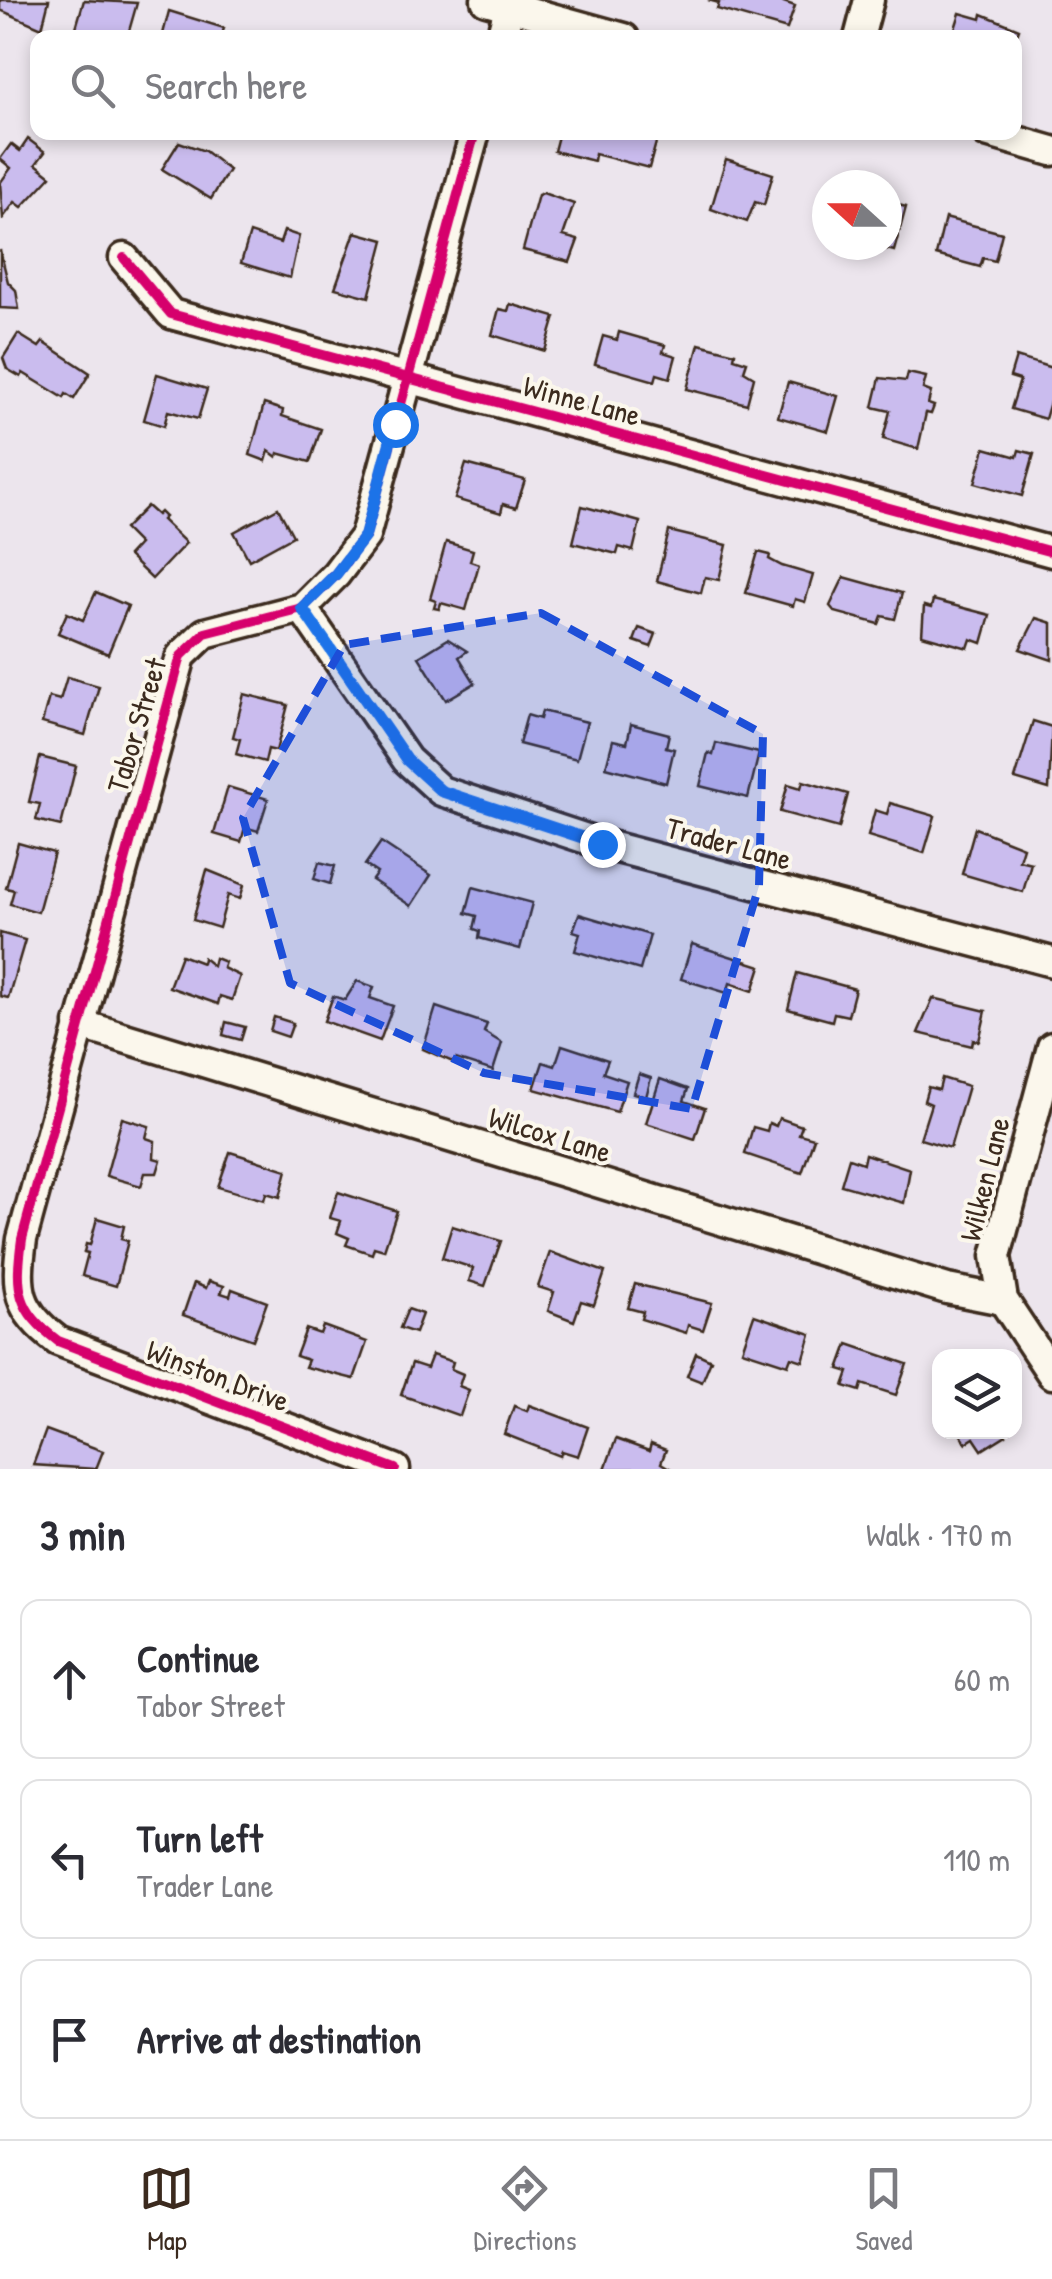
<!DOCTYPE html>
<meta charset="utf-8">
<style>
body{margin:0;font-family:"Patrick Hand",sans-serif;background:#f2f2f3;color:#2b2b33}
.controls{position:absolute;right:30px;bottom:30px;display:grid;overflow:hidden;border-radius:20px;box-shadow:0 5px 15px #0003}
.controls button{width:90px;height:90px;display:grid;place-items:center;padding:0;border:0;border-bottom:2px solid #e1e1e2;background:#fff;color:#2b2b33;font:50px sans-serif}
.compass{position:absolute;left:812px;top:170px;width:90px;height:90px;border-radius:50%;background:#fff;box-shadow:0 5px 15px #0003;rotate:291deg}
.stop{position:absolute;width:30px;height:30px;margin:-22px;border:8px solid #1a73e8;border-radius:50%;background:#fff}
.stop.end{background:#1a73e8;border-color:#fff;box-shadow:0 2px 10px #0008}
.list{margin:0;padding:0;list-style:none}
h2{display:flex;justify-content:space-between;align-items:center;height:130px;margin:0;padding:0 40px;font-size:42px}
h2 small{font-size:32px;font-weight:400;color:#7c7c81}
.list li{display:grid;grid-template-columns:65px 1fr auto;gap:30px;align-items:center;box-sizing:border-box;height:160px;margin:0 20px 20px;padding:0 20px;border:2px solid #e1e1e2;border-radius:20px}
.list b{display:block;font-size:38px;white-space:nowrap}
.list p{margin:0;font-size:32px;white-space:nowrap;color:#7c7c81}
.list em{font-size:32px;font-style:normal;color:#7c7c81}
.icon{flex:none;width:55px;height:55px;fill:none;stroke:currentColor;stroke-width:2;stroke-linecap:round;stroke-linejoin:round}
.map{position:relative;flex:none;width:1052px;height:1469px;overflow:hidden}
.search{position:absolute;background:#fff;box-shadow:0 5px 15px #0003;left:30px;right:30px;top:30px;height:110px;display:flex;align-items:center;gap:25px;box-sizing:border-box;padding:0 35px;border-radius:20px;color:#7c7c81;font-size:38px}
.sheet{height:670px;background:#fff}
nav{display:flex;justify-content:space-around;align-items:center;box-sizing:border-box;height:140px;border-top:2px solid #e1e1e2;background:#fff;font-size:28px;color:#7c7c81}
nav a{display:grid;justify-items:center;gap:5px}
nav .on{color:#3b2a1e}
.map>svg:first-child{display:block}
.building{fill:#cabcee;stroke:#3b2a1e;stroke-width:2.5}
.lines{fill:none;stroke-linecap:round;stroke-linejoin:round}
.minor-casing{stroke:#3b2a1e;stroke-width:35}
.minor{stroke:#fbf7ec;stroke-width:28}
.cycleway-casing{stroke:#fbf7ec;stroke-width:16}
.cycleway{stroke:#d6006c;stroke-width:10}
.route{stroke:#1a73e8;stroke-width:12}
.marked{fill:#1d4ed8;fill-opacity:0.2;stroke:#1d4ed8;stroke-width:8;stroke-dasharray:20 12;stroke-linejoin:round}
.labels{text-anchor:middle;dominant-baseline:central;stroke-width:8;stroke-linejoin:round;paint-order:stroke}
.street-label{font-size:30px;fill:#3b2a1e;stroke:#fbf7ec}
</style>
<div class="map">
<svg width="1052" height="1469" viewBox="0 0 1052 1469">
<rect width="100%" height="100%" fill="#ece5ed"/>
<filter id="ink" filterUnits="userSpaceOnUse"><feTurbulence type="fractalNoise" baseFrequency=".01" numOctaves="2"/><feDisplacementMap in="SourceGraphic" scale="20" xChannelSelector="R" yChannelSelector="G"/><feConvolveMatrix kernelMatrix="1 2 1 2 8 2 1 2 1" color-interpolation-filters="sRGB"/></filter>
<g filter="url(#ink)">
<g class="building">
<polygon points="0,0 49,0 42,28 0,10"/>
<polygon points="84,0 137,3 127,38 99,31 97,38 73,38"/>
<polygon points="708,0 778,0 795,6 787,29 717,9 719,3"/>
<polygon points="169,11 224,28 221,38 162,38"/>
<polygon points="960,13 981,19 982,14 1019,29 1014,43 1014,38 952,38"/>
<polygon points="559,132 630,132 657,139 649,168 595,154 594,161 554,151"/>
<polygon points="28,139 45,152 36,164 51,176 22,207 15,202 3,218 0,183 11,168 0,159 11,144 20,151"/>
<polygon points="179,142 205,151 229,170 211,199 162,169"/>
<polygon points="726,159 773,174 764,205 755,202 747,222 711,209"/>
<polygon points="543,193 574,204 563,236 578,240 570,262 523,250 538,195"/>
<polygon points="887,202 906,207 894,251 872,245 887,245"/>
<polygon points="945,218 1002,233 995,261 983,258 980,267 936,255"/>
<polygon points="284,231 299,236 290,278 241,263 250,233 280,243"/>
<polygon points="355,232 384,240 369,297 335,288"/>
<polygon points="0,250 8,282 16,290 19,309 0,308"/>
<polygon points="510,304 555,317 545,351 492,335 499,309 508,311"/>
<polygon points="619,332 665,345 663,352 676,356 670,378 657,374 655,381 595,364 603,336 617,340"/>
<polygon points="18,334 39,347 43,342 90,373 74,399 66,394 64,398 23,373 21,377 7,369 3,358"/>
<polygon points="699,344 735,353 734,358 747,362 744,371 754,377 747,404 687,389"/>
<polygon points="1016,357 1052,368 1052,395 1045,419 1011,409 1020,380 1010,377"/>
<polygon points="908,373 926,377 923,389 931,392 928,404 934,406 931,414 926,413 918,449 883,439 890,411 873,407 880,378 906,381"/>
<polygon points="157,374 207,389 198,419 168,411 164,426 144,420"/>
<polygon points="788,382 838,396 828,431 778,417"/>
<polygon points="264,404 283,410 282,416 321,429 310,462 278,453 277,457 269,451 266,461 250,455"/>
<polygon points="985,448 1017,457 1019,450 1034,454 1022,496 975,483"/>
<polygon points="466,464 525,480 516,508 503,504 501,513 455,499"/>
<polygon points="147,506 157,515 160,512 165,517 162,520 186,543 152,579 128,556 139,544 124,529"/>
<polygon points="582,506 640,522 633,551 619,547 617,554 573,543"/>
<polygon points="278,508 293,536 249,560 234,532"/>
<polygon points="669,531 727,545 719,580 705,577 701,593 657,581"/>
<polygon points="446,542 473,550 470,561 479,564 466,610 441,603 439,609 434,608 436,601 430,599"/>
<polygon points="758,552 770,555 769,559 782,566 813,575 805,602 795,599 793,606 746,593"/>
<polygon points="844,577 902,593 895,619 882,616 879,624 835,612 830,606"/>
<polygon points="96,592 128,606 108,654 58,633 67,613 83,620"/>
<polygon points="933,600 990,615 982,643 971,639 968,648 922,635 924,606 931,608"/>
<polygon points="1036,618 1052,623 1052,660 1020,649"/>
<polygon points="639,628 656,634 651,647 634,641"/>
<polygon points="448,639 467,651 459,657 475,683 446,700 419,657"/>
<polygon points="67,677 99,686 85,735 42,723 49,697 60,700"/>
<polygon points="244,694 288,705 276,751 268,749 265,762 236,754 240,739 233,737"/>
<polygon points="542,711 587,722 577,759 519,744 527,715 540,719"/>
<polygon points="1033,721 1052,727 1049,789 1015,779"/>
<polygon points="631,724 669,734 666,747 674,749 666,783 606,767 613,740 627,743"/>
<polygon points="716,743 759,753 748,798 700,786 708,753 713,755"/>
<polygon points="40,757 76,766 61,826 36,820 40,804 29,802"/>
<polygon points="803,781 848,794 839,828 780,812 788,784 801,788"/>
<polygon points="228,787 268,799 258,831 245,827 241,842 214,834"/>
<polygon points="890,803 935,816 924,853 868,836 875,810 887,814"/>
<polygon points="975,828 1023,847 1019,860 1031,863 1023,892 962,874"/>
<polygon points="381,842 431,875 411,906 372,880 377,873 365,865"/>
<polygon points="18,843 54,853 38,912 10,904 14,890 6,888"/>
<polygon points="319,862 335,866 330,884 314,879"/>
<polygon points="207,870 244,885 240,899 228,895 219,928 193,920"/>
<polygon points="473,887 532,903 520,949 479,938 480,931 474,929 477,916 466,913"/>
<polygon points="579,914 650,935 640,970 575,951 580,933 573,931"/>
<polygon points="0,933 25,940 8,998 0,996"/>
<polygon points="692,944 761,966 753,991 730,983 727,993 681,979"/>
<polygon points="181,955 202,963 203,958 213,966 215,958 225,962 223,968 240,976 232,1000 220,996 218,1004 169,987"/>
<polygon points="797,973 855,989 848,1016 834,1013 832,1021 788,1009"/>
<polygon points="357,981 374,987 370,998 393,1006 380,1041 324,1021 333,996 345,1000"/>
<polygon points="933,998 986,1011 979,1041 973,1040 972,1046 918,1033"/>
<polygon points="436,1007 487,1024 484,1032 502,1043 493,1071 456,1059 455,1063 423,1049"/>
<polygon points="274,1017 293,1023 288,1037 270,1031"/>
<polygon points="226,1022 245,1027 241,1040 223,1035"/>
<polygon points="562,1045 608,1060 603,1073 627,1081 617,1112 534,1089 543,1062 555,1066"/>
<polygon points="639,1074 651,1078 646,1097 633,1093"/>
<polygon points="942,1078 968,1086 950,1148 920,1139 931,1104 924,1101 928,1087 939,1090"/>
<polygon points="660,1079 688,1089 684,1101 705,1108 695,1139 646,1123"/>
<polygon points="122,1118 149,1126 146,1138 155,1141 154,1158 161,1160 157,1173 145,1173 141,1186 106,1176"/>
<polygon points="779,1118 802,1126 799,1134 814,1138 802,1173 745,1154 753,1127 767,1131 769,1123 776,1126"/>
<polygon points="230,1152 287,1170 280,1197 266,1193 264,1200 218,1187"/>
<polygon points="865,1154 910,1169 904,1203 841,1185 849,1158 863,1163"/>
<polygon points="338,1192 397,1211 384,1250 374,1247 372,1254 346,1245 349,1238 337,1233 341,1221 330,1218"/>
<polygon points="97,1218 124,1226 121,1239 128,1241 116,1286 82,1276 88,1253 84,1252 86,1244 90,1245"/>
<polygon points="452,1226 501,1241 485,1286 469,1281 473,1268 442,1258"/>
<polygon points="550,1252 605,1272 594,1305 581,1301 574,1321 548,1311 554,1292 538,1287"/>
<polygon points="209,1281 224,1286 221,1293 230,1296 232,1289 267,1302 253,1340 183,1315 194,1283 206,1288"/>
<polygon points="635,1284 712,1303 703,1330 688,1325 686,1333 641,1319 643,1312 628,1308"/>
<polygon points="408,1309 422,1314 415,1333 400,1328"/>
<polygon points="754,1315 811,1334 803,1361 791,1357 788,1365 742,1350"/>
<polygon points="323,1326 367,1342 354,1379 305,1367 308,1360 296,1356 306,1329 320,1334"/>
<polygon points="848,1344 907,1364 896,1395 862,1384 860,1391 844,1386 849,1372 839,1369"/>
<polygon points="696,1353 711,1360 702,1382 687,1376"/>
<polygon points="432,1355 453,1362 451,1369 463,1374 459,1386 469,1390 460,1416 401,1395 412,1363 427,1368"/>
<polygon points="529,1405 588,1427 578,1456 562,1451 560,1456 504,1434 514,1406 527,1411"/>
<polygon points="46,1430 103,1451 96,1469 33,1465"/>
<polygon points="959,1432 1004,1432 1006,1435 982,1450 974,1438 966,1443"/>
<polygon points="616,1439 649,1451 651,1444 666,1450 661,1463 671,1469 605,1469"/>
</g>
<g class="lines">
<defs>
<g id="minor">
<polyline points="486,0 624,38"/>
<polyline points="501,38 511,0"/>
<polyline points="859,38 869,0"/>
<polyline points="986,132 1052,151"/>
<polyline points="124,258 171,314 1052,552"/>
<polyline points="302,608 407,760 441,791 602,844 1052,962"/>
<polyline points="79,1024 947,1289 1003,1300"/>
<polyline points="1052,1047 996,1256 1003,1300 1052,1374"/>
<path d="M 395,1469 L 58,1341 C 17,1310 15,1290 22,1239 L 181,656 L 205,633 L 302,608 L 336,574 L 365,536 L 475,132"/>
</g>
</defs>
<use href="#minor" class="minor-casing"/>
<use href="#minor" class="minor"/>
<defs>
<g id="cycleway">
<polyline points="124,258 171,314 1052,552"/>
<path d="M 395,1469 L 58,1341 C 17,1310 15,1290 22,1239 L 181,656 L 205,633 L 302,608 L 336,574 L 365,536 L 475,132"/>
</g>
</defs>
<use href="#cycleway" class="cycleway-casing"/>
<use href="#cycleway" class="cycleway"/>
</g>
</g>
<g class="lines" filter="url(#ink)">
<polyline class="route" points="395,424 365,536 336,574 302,608 407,760 441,791 602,844"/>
</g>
<path class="marked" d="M 541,613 L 763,734 L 759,886 L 692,1109 L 484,1073 L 290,983 L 243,818 L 344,645 Z"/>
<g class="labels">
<g class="street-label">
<text transform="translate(582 400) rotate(15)">Winne Lane</text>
<text transform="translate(136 725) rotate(-73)">Tabor Street</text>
<text transform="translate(729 843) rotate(15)">Trader Lane</text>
<text transform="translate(550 1134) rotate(17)">Wilcox Lane</text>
<text transform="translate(984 1179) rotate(-76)">Wilken Lane</text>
<text transform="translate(218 1375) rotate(21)">Winston Drive</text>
</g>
</g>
</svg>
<div class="controls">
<button><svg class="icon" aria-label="layers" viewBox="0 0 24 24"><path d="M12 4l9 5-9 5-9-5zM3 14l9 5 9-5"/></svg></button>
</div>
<svg class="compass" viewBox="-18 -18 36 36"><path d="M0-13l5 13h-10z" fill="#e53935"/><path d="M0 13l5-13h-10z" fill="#7c7c81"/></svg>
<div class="stop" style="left:395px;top:424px"></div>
<div class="stop end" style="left:602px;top:844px"></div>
<div class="search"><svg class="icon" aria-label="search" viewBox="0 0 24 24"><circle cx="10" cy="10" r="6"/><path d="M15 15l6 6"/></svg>Search here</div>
</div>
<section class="sheet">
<h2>3 min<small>Walk · 170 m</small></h2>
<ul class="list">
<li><svg class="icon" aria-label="ahead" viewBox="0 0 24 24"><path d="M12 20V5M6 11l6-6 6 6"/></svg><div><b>Continue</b><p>Tabor Street</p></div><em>60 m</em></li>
<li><svg class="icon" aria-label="left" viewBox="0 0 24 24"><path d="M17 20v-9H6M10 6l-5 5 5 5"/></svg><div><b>Turn left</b><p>Trader Lane</p></div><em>110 m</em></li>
<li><svg class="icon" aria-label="arrive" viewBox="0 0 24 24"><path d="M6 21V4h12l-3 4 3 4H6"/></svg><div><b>Arrive at destination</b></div></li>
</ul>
</section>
<nav>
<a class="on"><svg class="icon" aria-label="map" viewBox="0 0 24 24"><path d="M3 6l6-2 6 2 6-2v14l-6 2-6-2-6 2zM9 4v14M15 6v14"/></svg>Map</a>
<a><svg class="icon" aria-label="directions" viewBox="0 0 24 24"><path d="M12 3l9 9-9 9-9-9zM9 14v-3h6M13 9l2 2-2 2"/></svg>Directions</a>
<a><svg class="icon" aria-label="saved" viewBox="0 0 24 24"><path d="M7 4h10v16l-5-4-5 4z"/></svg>Saved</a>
</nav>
